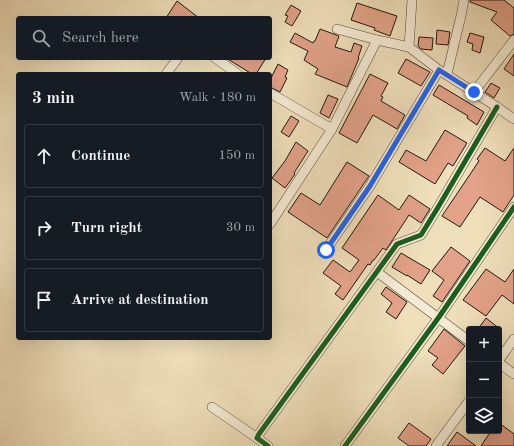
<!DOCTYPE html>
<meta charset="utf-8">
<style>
body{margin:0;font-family:"Old Standard TT",serif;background:#20242c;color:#f1f3f6}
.controls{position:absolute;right:12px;bottom:12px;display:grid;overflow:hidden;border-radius:4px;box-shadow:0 4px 16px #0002}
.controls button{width:36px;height:36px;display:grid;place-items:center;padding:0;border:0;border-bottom:1px solid #363941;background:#171b24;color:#f1f3f6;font:20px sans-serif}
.stop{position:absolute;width:12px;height:12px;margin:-9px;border:3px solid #2563eb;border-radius:50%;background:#fff}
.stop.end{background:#2563eb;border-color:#fff;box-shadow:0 1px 4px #0008}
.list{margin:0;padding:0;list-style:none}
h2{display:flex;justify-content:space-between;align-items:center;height:52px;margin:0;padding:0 16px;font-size:17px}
h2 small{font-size:13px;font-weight:400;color:#9ea1a6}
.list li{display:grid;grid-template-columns:26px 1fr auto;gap:12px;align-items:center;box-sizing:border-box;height:64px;margin:0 8px 8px;padding:0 8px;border:1px solid #363941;border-radius:4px}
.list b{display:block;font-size:15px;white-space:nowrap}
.list em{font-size:13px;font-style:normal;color:#9ea1a6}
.icon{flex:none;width:22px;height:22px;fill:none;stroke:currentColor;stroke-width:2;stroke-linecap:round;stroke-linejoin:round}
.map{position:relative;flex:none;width:514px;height:446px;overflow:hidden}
.search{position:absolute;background:#171b24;box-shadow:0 4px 16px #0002;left:16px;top:16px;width:256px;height:44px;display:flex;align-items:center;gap:10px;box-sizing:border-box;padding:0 14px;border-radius:4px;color:#9ea1a6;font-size:15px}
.panel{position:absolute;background:#171b24;box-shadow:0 4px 16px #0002;left:16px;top:72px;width:256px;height:268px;border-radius:4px}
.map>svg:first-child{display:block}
.building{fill:#e2a289;stroke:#23170e}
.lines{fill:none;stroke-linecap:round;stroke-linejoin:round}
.minor-casing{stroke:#564939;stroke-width:10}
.minor{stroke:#f5ead3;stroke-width:9}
.cycleway-casing{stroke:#f5ead3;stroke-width:8}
.cycleway{stroke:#1b5e20;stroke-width:5}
.route{stroke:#2563eb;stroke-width:5}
</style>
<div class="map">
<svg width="514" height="446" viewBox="0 0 514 446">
<rect width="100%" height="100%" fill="#efdfbb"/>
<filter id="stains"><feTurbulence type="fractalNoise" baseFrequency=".005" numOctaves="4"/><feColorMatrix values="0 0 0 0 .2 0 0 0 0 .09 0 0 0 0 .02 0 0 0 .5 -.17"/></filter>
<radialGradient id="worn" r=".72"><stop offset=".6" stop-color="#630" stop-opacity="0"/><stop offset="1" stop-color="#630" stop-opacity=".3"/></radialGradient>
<g class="building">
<polygon points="470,0 504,0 514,8 514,34 510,36 491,20 497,12 470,2"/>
<polygon points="177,1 199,18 166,18"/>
<polygon points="357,3 397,16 390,36 374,30 375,28 351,20"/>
<polygon points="291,5 301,11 292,26 285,22 288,16 285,15"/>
<polygon points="320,29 339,36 335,47 351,52 354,43 362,46 358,58 359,58 347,87 315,74 318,69 304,60 308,51 290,42 295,33 313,43 314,41 315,41"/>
<polygon points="437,30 450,32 448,45 436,44"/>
<polygon points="470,33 484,37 480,53 472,50 473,44 467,42"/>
<polygon points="419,37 433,38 432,50 421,49 418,46"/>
<polygon points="514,54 514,76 504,69"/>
<polygon points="226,58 266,58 256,74 252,74"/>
<polygon points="406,59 430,72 421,86 398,73"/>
<polygon points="278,64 288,70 285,77 287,78 280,92 270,87 270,80"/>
<polygon points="370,74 388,83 381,96 383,97 381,101 405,115 397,129 373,115 357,143 339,133"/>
<polygon points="491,83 500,88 494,98 485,92"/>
<polygon points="439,85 484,112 477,125 467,118 468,116 433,95"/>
<polygon points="328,95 338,99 329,118 320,113"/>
<polygon points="291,116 299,121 289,137 281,132"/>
<polygon points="445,130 467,143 453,166 448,163 435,184 399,162 406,150 426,161"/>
<polygon points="296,142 308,151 294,173 295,174 285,188 272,178 285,161"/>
<polygon points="485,148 505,161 514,148 514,195 503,212 480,197 460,227 442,216 479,161 477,159"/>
<polygon points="347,162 369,176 327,238 288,212 301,193 320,205"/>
<polygon points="378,195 399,210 409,195 430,209 421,223 409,215 386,250 383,248 374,260 373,260 370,265 368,264 343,300 335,294 341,286 323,273 333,260 350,272 359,260 342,248"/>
<polygon points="451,247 470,261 442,302 433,296 444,280 432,271"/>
<polygon points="401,253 430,270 421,284 407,275 407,276 392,267"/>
<polygon points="486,269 505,282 514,269 514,304 502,295 486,316 463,300"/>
<polygon points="386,287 407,302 396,319 386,312 392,303 381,294"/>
<polygon points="486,318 500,329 478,329"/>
<polygon points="444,329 465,346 443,374 432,365 438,358 428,351"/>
<polygon points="409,423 431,439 426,446 409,446 398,438"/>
<polygon points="499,423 514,434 514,446 481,446 491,431 499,431"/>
<polygon points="457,432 476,446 447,446"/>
</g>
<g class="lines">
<defs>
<g id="minor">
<polyline points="412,0 409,47 439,70 497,107 514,119"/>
<polyline points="337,29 377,40"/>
<polyline points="215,58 238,74"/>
<polyline points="166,74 178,58"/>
<polyline points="447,74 461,16 464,0"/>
<polyline points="474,92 514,40"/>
<polyline points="270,93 332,129 377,40 409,47"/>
<polyline points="270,224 332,129"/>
<polyline points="326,250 370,186 439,70"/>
<polyline points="377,272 469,341"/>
<polyline points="499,360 514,339"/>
<polyline points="499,363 514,374"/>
<polyline points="212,407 257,438"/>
<polyline points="268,446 257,438 259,434 397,244 421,235 437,209 497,107"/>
<polyline points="345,446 439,317 514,207"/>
<polyline points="436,446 469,401"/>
</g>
</defs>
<use href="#minor" class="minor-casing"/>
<use href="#minor" class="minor"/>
<defs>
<g id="cycleway">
<polyline points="268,446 257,438 259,434 397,244 421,235 437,209 497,107"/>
<polyline points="345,446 439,317 514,207"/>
</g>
</defs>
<use href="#cycleway" class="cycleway-casing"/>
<use href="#cycleway" class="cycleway"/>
</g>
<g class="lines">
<polyline class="route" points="326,250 370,186 439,70 474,92"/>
</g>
<rect width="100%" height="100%" filter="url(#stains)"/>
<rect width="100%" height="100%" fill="url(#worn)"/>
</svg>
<div class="controls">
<button>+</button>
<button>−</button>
<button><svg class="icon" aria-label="layers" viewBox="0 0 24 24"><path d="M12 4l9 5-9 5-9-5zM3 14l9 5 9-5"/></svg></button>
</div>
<div class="stop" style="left:326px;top:250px"></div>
<div class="stop end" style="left:474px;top:92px"></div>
<div class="search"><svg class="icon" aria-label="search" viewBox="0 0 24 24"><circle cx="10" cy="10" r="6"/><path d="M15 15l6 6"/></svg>Search here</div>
<section class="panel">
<h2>3 min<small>Walk · 180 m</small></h2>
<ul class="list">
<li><svg class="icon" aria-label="ahead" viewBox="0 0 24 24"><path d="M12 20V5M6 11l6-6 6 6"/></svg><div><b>Continue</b></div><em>150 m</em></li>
<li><svg class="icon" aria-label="right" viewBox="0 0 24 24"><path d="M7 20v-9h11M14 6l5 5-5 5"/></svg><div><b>Turn right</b></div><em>30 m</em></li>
<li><svg class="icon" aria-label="arrive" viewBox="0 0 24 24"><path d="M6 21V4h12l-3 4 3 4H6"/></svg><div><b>Arrive at destination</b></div></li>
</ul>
</section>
</div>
